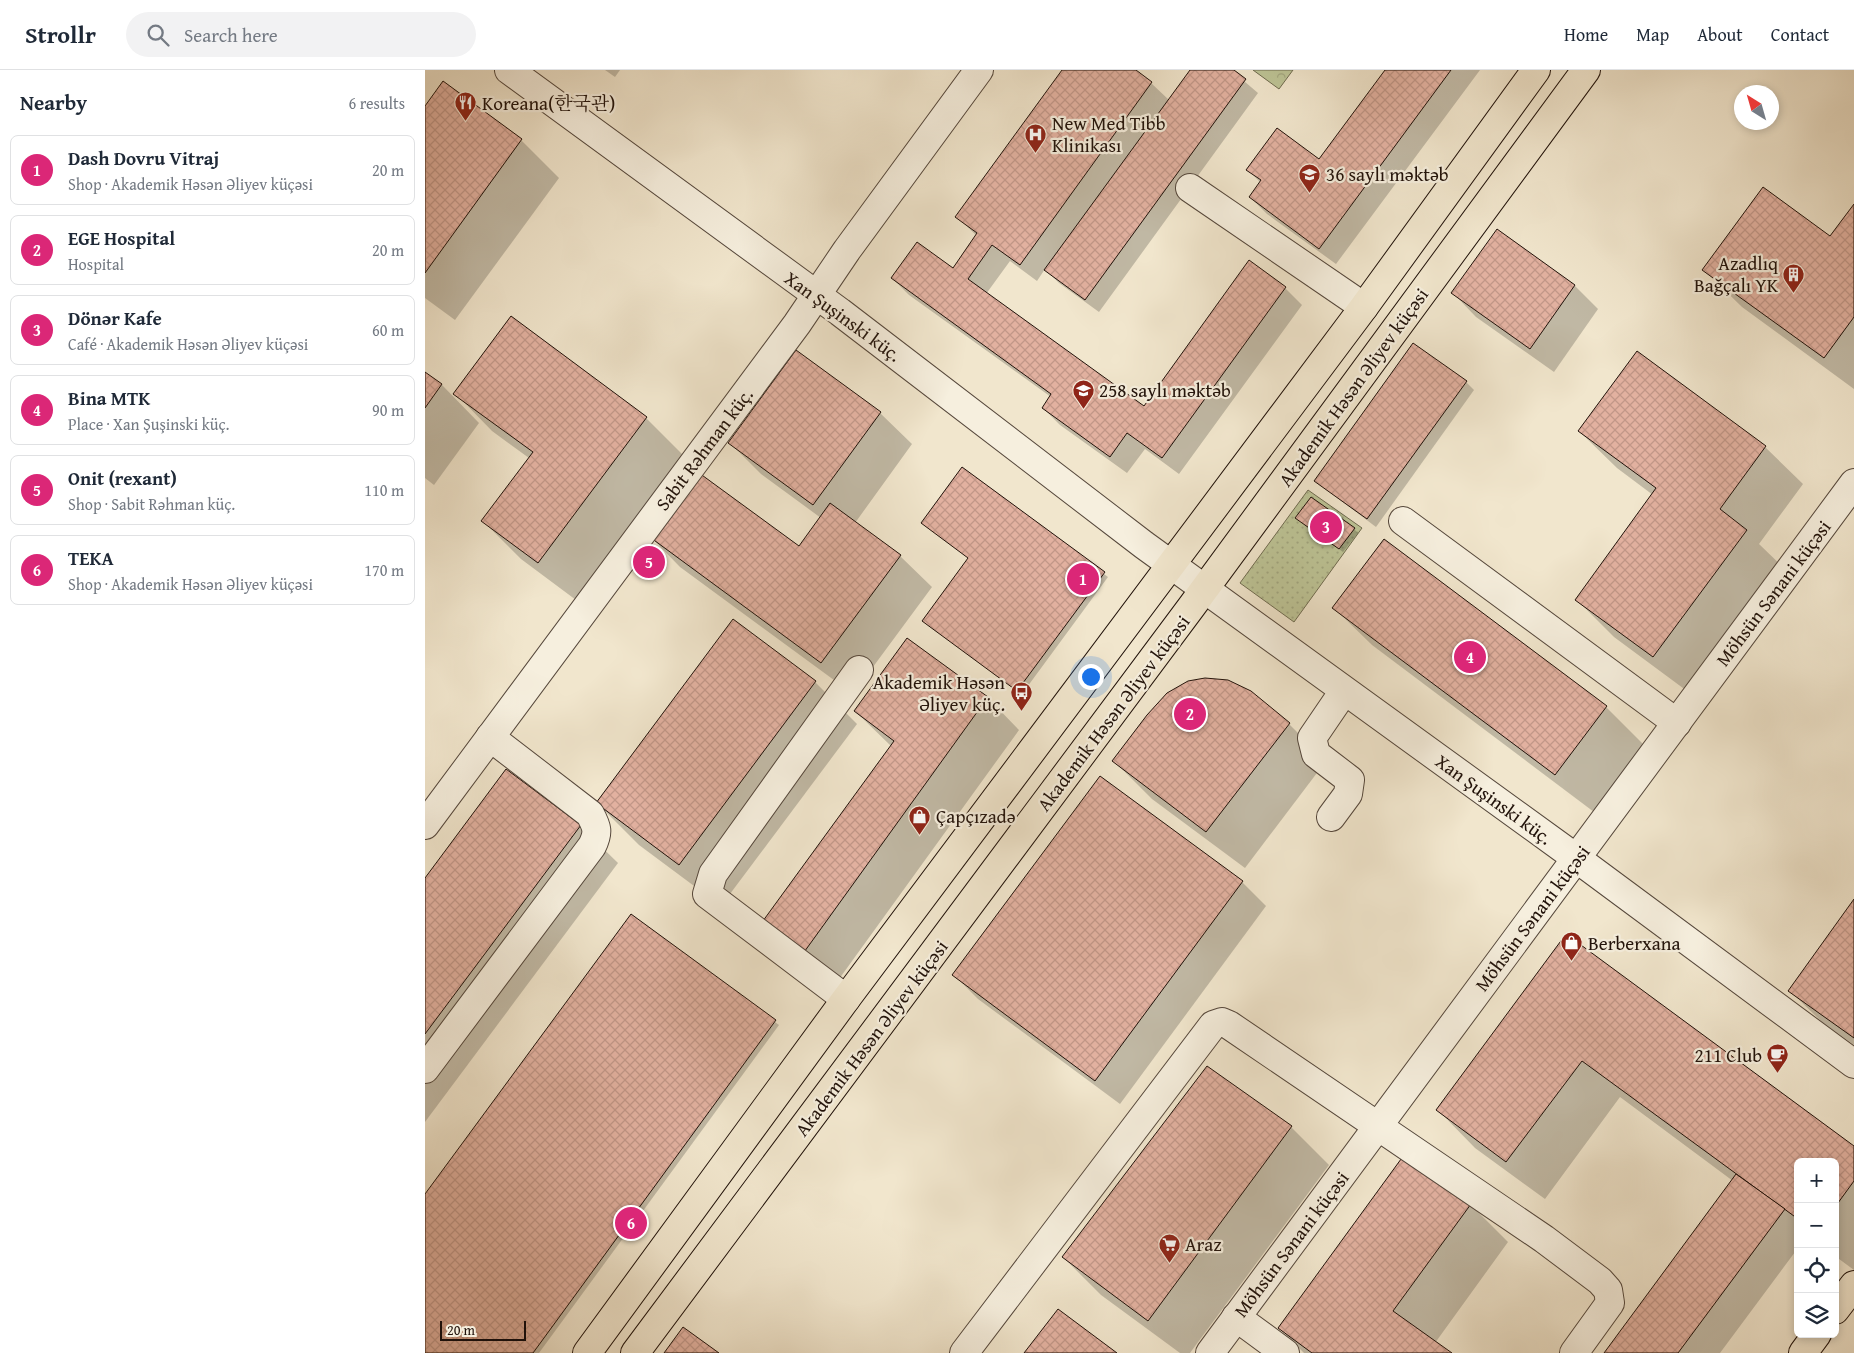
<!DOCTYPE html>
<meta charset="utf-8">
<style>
body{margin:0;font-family:"Gentium Book Plus","Noto Serif KR",serif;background:#f2f2f3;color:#1f2937}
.controls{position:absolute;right:15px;bottom:15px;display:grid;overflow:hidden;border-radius:8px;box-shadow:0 2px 8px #0003}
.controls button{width:45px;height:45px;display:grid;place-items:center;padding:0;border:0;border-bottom:1px solid #e0e1e3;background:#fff;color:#1f2937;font:25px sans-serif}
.compass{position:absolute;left:1309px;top:15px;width:45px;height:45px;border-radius:50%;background:#fff;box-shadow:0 2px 8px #0003;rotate:323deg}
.scale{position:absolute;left:15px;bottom:12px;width:86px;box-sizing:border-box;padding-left:5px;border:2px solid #21120a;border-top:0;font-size:14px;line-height:18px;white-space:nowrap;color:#21120a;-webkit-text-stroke:4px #f6efde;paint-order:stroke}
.you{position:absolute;left:665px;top:606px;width:18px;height:18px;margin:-12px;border:4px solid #fff;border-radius:50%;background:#1a73e8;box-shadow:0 0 0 8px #1a73e833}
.badge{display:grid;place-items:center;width:32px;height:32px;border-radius:50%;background:#db2777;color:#fff;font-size:16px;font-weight:700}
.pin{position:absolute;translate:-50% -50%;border:2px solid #fff;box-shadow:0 1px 5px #0006}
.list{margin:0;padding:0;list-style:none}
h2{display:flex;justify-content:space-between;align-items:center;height:65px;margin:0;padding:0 20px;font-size:21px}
h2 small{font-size:16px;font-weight:400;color:#747a83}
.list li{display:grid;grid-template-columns:32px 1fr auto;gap:15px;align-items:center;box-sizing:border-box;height:70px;margin:0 10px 10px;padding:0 10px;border:1px solid #e0e1e3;border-radius:8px}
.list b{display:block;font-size:19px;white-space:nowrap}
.list p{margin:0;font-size:16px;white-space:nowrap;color:#747a83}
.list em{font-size:16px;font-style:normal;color:#747a83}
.icon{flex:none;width:28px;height:28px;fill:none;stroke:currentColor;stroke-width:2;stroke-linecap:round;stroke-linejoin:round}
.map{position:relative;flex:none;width:1429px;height:1283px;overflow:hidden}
header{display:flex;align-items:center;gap:30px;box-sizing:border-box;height:70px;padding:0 25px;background:#fff;border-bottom:1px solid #e0e1e3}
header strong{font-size:24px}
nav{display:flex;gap:28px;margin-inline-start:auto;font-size:18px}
.search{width:350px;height:45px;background:#f2f2f3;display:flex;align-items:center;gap:12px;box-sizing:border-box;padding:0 18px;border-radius:28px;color:#747a83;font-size:19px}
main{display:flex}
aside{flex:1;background:#fff}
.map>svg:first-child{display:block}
.forest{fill:url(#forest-crowns);stroke:#6f6b50}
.park{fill:url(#park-dots);stroke:#6f6b50}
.shadow{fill:#0003}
.building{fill:url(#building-cross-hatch);stroke:#21120a}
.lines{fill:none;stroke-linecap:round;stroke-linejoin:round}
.minor-casing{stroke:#55473b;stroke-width:30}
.major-casing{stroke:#21120a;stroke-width:30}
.minor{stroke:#f6efde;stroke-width:28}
.major{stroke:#f1e6cd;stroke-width:28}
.labels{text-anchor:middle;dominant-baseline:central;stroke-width:4.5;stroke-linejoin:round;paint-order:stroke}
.poi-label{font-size:19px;fill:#21120a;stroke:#f6efde;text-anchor:start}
.street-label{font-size:19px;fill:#21120a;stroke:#f6efde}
</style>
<header>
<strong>Strollr</strong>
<div class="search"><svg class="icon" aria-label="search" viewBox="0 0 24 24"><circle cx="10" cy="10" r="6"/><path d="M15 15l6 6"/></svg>Search here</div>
<nav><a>Home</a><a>Map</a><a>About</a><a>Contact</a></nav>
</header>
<main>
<aside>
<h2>Nearby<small>6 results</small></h2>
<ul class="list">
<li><span class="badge">1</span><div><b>Dash Dovru Vitraj</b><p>Shop · Akademik Həsən Əliyev küçəsi</p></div><em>20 m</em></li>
<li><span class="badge">2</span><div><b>EGE Hospital</b><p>Hospital</p></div><em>20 m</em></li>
<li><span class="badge">3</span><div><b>Dönər Kafe</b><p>Café · Akademik Həsən Əliyev küçəsi</p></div><em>60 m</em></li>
<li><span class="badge">4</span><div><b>Bina MTK</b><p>Place · Xan Şuşinski küç.</p></div><em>90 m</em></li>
<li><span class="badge">5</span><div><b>Onit (rexant)</b><p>Shop · Sabit Rəhman küç.</p></div><em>110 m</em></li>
<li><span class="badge">6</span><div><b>TEKA</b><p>Shop · Akademik Həsən Əliyev küçəsi</p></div><em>170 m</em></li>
</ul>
</aside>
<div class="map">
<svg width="1429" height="1283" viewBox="0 0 1429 1283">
<defs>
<pattern id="forest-crowns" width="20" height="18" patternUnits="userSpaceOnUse" patternTransform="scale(1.25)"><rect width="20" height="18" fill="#bdc496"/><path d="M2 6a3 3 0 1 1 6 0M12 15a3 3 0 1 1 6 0" fill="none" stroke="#a2a780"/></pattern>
<pattern id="park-dots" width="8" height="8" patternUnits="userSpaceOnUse" patternTransform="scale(1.25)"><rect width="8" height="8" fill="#bdc496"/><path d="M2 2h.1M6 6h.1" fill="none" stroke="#a2a780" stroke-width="1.8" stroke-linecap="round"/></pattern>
<pattern id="building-cross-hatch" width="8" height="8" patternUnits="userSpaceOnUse" patternTransform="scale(1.25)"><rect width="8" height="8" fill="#e2b1a0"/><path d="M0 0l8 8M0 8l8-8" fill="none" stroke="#c29788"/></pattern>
</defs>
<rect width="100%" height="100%" fill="#f1e6cd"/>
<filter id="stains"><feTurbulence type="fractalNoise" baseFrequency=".004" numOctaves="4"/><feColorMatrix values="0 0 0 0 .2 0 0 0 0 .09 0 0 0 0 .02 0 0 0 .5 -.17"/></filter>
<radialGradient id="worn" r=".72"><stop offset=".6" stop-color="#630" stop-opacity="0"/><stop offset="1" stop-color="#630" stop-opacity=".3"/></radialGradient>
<polygon class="forest" points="828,0 868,0 854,19"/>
<polygon class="park" points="883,420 937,458 869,552 815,513"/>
<g class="shadow">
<polygon points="180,0 195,0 190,7"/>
<polygon points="638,0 709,0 726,13 744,30 766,0 806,0 833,23 674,242 634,213 620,199 612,211 585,191 561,224 719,338 860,218 877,235 754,404 720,379 702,403 635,355 618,338 626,327 484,225 467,208 528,199 552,166 532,147"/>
<polygon points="961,0 1055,0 911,194 842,144 825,127 836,113 823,100 894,91"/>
<polygon points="0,38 96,70 134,108 30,250 0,228"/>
<polygon points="1429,136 1429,319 1317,237 1279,200 1405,168"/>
<polygon points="1150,216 1173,239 1129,302 1051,247 1028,223"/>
<polygon points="0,303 17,315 54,353 9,415 0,408"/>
<polygon points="1041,312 1049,320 951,457 890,411"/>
<polygon points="30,323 221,348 259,386 151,530 96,489 58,451 104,388 67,361"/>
<polygon points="455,343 487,374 430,453 475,486 507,517 428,624 255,497 224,465 374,478 396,448 336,404 305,373"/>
<polygon points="1154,361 1340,377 1378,414 1334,474 1359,498 1266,624 1189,567 1151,529 1228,425 1192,398"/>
<polygon points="537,398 683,507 597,624 502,554 544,489"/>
<polygon points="876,452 929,459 933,463 918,482"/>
<polygon points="959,471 1181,637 1219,675 1169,742 947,575 909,538"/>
<polygon points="308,551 390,612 432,654 296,836 214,775 172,733"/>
<polygon points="482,570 563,628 594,660 409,916 369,886 466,676 430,641"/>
<polygon points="864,654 901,691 820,798 727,729 689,691"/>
<polygon points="155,756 193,793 0,1052 0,810"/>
<polygon points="817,812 841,836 695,1034 553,929 529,905"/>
<polygon points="1429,831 1429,975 1397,952 1365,921"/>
<polygon points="206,845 354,955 114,1283 0,1283 0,1126"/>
<polygon points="1142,866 1429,1078 1429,1200 1410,1186 1410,1092 1373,1092 1373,1178 1295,1283 1180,1283 1308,1111 1195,1027 1120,1129 1050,1078 1013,1040"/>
<polygon points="782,998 866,1057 904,1095 765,1283 755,1283 676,1225 638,1187"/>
<polygon points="1045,1134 1083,1172 1010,1273 1024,1283 879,1283 854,1258"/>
</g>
<g class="building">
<polygon points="637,0 711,0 727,12 595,195 567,175 543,209 719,336 824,190 861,217 737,388 702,363 685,387 617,338 626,324 466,208 492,172 528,198 552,163 530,147"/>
<polygon points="765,0 809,0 821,9 660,230 619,200"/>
<polygon points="960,0 1026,0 894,179 824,127 836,110 821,100 852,58 894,89"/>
<polygon points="18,11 97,69 0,203 0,36"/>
<polygon points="1338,117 1405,166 1429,134 1429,247 1399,288 1277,200"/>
<polygon points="1072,159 1150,215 1105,279 1026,223"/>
<polygon points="86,246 222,347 113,493 56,451 108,382 28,324"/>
<polygon points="988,273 1042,311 942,449 889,411"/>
<polygon points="371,280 456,342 388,435 303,373"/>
<polygon points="1212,281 1341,376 1295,439 1322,460 1228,587 1150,530 1231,418 1153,361"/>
<polygon points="0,302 17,314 0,338"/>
<polygon points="537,397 680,502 592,621 497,551 543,488 496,453"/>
<polygon points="270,400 374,476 405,433 476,485 396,593 222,465"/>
<polygon points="886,427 930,458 914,479 870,448"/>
<polygon points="959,469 1182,636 1130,705 907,538"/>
<polygon points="308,549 391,611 254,795 171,733"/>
<polygon points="482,568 563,627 377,885 335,855 469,671 429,641"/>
<polygon points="780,608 803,610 826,621 865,653 781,762 687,691 722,645 742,623 763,611"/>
<polygon points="81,699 156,755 0,964 0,808"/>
<polygon points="675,706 818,811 670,1011 527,905"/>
<polygon points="1429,829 1429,968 1363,921"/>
<polygon points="206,844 351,950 108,1283 0,1283 0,1124"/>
<polygon points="1141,864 1429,1076 1429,1111 1410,1137 1410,1092 1373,1092 1373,1149 1157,991 1081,1092 1011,1040"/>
<polygon points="782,996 867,1056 723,1251 637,1187"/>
<polygon points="979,1085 1046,1134 968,1241 1027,1283 887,1283 853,1258"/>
<polygon points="1311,1104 1360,1139 1253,1283 1179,1283"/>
<polygon points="633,1239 692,1283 599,1283"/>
<polygon points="258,1257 294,1283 239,1283"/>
</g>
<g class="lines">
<defs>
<g id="minor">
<polyline points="84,0 415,242 719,475 1151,788 1429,994"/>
<polyline points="765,118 939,237"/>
<polyline points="978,451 1252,653"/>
<polyline points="906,747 923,724 925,710 891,684 887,668 919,621"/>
<polyline points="0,755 372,254 422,180 554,0"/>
<polyline points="421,929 282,824 288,804 434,600"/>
<path d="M 0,999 L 167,776 C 174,762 172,757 165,744 L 65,667"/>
<polyline points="811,1247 860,1283"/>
<polyline points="539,1283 788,955 797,952 804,955 1119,1169 1175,1211 1183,1220 1185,1233 1149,1283"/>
<polyline points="785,1283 1429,413"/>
</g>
<g id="major">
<polyline points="1410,1240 1429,1215"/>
<polyline points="162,1283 421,929 939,237 1111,0"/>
<polyline points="210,1283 767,536 1161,0"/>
<polyline points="1378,1283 1392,1264"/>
</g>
</defs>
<use href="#minor" class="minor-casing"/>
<use href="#major" class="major-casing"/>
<use href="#minor" class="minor"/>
<use href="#major" class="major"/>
</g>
<defs>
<symbol id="restaurant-pin" viewBox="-11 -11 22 30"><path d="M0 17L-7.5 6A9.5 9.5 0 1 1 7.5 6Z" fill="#8f2418" stroke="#f6efde"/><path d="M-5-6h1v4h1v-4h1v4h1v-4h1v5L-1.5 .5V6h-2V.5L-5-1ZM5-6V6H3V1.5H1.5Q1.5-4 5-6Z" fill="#fff"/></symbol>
<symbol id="hospital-pin" viewBox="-11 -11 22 30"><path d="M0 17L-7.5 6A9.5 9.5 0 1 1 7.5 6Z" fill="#8f2418" stroke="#f6efde"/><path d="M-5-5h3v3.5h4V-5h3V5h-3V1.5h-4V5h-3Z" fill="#fff"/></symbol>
<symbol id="school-pin" viewBox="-11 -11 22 30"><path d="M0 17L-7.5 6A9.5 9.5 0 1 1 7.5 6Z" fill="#8f2418" stroke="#f6efde"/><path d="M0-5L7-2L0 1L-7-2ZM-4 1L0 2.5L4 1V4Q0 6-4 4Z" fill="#fff"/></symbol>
<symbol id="building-pin" viewBox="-11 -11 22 30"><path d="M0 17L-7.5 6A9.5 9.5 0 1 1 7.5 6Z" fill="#8f2418" stroke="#f6efde"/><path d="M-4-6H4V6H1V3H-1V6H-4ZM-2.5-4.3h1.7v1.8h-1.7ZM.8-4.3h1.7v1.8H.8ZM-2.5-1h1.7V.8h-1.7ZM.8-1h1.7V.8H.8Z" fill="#fff"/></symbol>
<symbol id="bus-pin" viewBox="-11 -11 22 30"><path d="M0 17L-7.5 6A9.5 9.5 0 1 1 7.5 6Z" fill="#8f2418" stroke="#f6efde"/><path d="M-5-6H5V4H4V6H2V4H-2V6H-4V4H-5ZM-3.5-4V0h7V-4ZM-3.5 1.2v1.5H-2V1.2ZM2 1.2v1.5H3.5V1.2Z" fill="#fff"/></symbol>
<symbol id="shop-pin" viewBox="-11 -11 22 30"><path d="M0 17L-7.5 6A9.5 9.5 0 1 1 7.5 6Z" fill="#8f2418" stroke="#f6efde"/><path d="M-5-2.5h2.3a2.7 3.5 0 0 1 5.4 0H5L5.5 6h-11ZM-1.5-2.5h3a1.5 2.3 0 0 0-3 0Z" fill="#fff"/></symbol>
<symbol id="cafe-pin" viewBox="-11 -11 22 30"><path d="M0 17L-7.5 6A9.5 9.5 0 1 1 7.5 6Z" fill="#8f2418" stroke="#f6efde"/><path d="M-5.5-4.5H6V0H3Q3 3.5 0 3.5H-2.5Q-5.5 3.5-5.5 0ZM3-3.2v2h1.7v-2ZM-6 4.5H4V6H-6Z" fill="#fff"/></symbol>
<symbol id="supermarket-pin" viewBox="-11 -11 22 30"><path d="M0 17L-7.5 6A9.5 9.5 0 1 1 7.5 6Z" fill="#8f2418" stroke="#f6efde"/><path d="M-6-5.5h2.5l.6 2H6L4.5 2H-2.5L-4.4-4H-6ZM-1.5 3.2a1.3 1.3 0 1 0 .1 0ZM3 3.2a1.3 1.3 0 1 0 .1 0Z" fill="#fff"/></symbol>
</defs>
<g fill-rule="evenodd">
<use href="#restaurant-pin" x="28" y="20" width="25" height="34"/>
<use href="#hospital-pin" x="598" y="52" width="25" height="34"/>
<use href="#school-pin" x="872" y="92" width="25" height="34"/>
<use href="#building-pin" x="1356" y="192" width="25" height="34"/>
<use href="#school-pin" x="646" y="308" width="25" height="34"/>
<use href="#bus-pin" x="584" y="610" width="25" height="34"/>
<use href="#shop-pin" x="482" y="734" width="25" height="34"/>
<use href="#shop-pin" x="1134" y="860" width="25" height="34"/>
<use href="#cafe-pin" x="1340" y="972" width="25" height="34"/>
<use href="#supermarket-pin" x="732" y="1162" width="25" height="34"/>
</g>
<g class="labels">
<g class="poi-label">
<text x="57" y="33">Koreana(한국관)</text>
<text x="627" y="53">New Med Tibb<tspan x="627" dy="22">Klinikası</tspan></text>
<text x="901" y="104">36 saylı məktəb</text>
<text x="1353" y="193" text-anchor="end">Azadlıq<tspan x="1353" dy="22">Bağçalı YK</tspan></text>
<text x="674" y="320">258 saylı məktəb</text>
<text x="580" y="612" text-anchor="end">Akademik Həsən<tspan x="580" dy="22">Əliyev küç.</tspan></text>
<text x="511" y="746">Çapçızadə</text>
<text x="1163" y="873">Berberxana</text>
<text x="1337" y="985" text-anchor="end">211 Club</text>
<text x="760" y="1174">Araz</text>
</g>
<g class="street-label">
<text transform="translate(418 246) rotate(36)">Xan Şuşinski küç.</text>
<text transform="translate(928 317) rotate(-54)">Akademik Həsən Əliyev küçəsi</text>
<text transform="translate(279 379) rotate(-53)">Sabit Rəhman küç.</text>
<text transform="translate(1348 523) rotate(-53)">Möhsün Sənani küçəsi</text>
<text transform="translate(688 643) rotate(-53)">Akademik Həsən Əliyev küçəsi</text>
<text transform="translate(1069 729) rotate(36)">Xan Şuşinski küç.</text>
<text transform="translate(1107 848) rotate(-53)">Möhsün Sənani küçəsi</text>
<text transform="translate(446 968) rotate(-53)">Akademik Həsən Əliyev küçəsi</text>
<text transform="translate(866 1174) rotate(-53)">Möhsün Sənani küçəsi</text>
</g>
</g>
<rect width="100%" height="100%" filter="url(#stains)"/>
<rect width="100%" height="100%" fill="url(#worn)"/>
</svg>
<div class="controls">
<button>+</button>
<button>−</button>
<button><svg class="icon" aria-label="locate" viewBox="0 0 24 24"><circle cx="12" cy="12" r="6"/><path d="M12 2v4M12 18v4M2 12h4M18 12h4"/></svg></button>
<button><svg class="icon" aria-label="layers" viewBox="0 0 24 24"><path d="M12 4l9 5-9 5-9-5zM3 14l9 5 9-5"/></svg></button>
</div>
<svg class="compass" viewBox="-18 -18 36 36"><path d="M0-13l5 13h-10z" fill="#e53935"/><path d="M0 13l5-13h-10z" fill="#747a83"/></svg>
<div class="scale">20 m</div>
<div class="you"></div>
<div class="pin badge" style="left:658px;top:509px">1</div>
<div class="pin badge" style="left:765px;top:644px">2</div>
<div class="pin badge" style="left:901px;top:457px">3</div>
<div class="pin badge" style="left:1045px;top:587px">4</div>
<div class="pin badge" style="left:224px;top:492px">5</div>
<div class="pin badge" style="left:206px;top:1153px">6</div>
</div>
</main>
